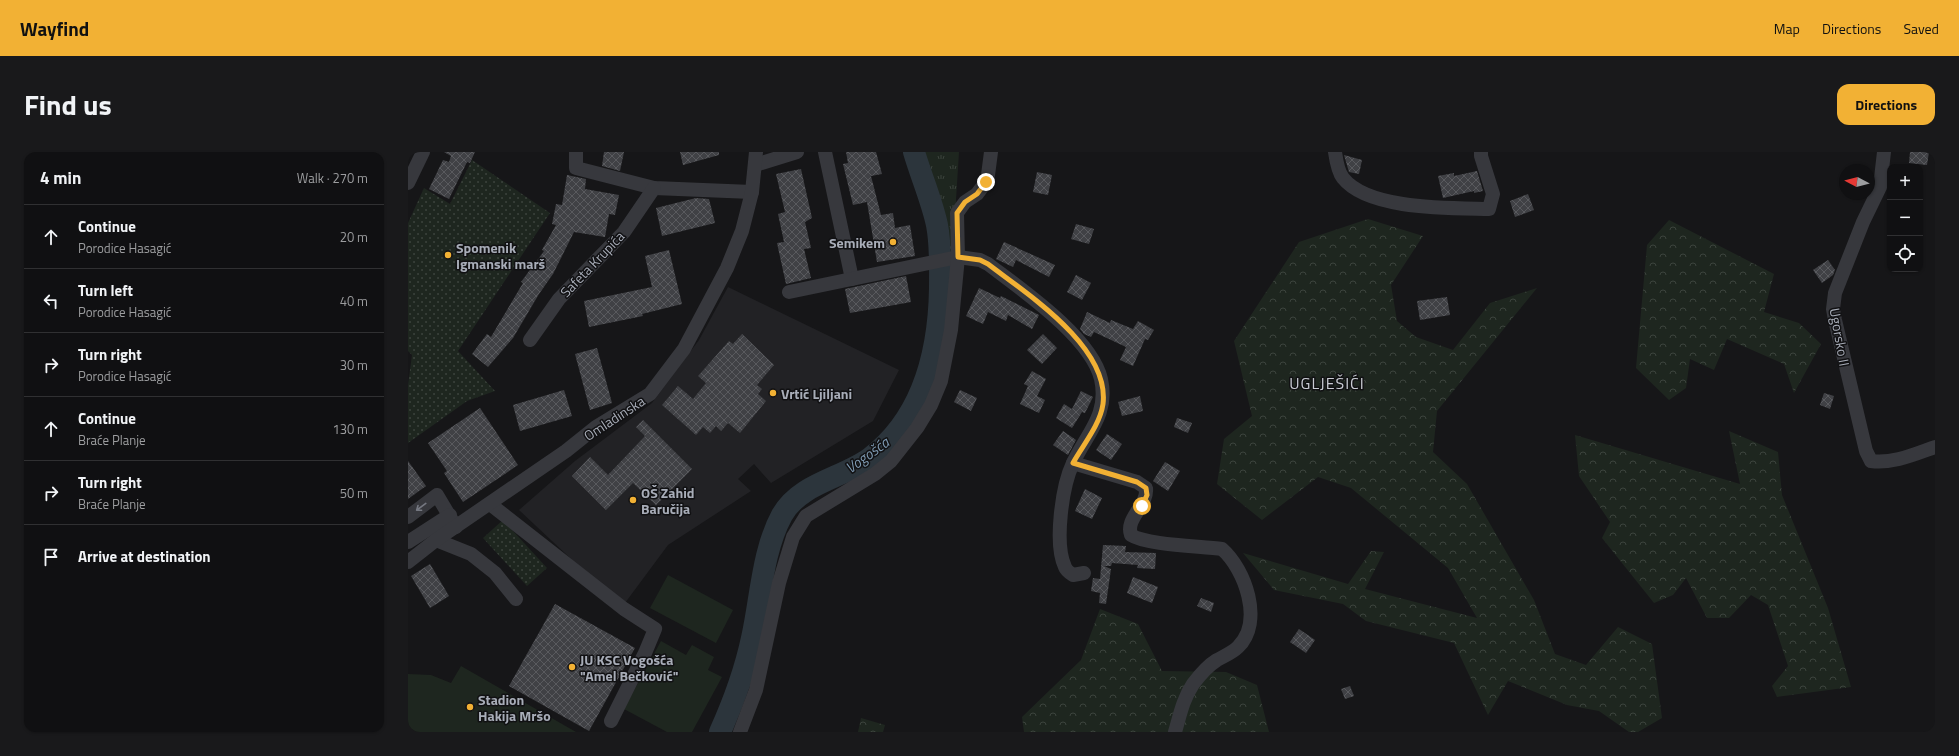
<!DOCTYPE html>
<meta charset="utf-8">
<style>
body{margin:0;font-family:"Titillium Web",sans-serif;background:#19191b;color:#f1f3f6}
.controls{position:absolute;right:12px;top:12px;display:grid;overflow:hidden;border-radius:8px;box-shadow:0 1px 3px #0004}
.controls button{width:36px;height:36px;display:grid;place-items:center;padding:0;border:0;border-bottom:1px solid #303032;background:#101012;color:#f1f3f6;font:20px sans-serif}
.compass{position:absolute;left:1431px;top:12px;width:36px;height:36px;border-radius:50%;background:#101012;box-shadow:0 1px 3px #0004;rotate:277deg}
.stop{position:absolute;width:12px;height:12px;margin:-9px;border:3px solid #f2b134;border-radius:50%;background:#fff}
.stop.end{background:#f2b134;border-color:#fff;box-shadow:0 1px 4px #0008}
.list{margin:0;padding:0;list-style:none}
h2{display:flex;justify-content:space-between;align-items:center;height:52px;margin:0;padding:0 16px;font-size:17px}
h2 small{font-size:13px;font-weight:400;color:#9c9d9f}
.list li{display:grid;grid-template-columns:26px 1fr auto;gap:12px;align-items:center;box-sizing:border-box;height:64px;padding:0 16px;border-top:1px solid #303032}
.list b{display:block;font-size:15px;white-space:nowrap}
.list p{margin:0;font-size:13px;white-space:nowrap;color:#9c9d9f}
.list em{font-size:13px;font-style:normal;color:#9c9d9f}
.icon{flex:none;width:22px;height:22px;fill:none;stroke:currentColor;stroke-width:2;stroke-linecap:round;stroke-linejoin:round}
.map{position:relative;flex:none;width:1527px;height:580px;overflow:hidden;border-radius:12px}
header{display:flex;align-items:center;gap:24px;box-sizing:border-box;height:56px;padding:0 20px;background:#f2b134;color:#111}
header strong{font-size:19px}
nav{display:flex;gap:22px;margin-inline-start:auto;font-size:14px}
.intro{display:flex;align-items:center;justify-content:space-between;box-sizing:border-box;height:96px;padding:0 24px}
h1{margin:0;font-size:28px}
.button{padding:10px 18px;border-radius:12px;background:#f2b134;color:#111;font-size:14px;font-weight:700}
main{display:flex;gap:24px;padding:0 24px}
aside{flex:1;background:#101012;border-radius:12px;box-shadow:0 1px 3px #0004}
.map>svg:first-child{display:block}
.built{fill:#222225}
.grass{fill:url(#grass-tufts)}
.forest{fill:url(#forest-crowns)}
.park{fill:url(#park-dots)}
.pitch{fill:#1e261f}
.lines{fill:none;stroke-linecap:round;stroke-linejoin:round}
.river{stroke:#2c353c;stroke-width:22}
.building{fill:url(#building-cross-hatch)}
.minor{stroke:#37383d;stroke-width:14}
.oneway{stroke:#757881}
.route{stroke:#f2b134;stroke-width:5}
.poi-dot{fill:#f2b134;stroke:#111113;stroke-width:1.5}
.labels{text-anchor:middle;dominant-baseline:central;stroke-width:3;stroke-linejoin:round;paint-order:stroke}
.poi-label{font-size:14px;font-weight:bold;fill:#a8adb8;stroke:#111113;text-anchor:start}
.street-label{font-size:14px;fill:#a8adb8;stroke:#111113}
.water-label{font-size:15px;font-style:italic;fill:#7f9bb3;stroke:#111113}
.quarter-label{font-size:16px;letter-spacing:1px;fill:#c9ccd4;stroke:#111113}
</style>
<header>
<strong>Wayfind</strong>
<nav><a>Map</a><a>Directions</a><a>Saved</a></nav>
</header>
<div class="intro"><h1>Find us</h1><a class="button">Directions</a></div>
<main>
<aside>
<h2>4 min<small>Walk · 270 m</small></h2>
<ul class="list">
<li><svg class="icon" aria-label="ahead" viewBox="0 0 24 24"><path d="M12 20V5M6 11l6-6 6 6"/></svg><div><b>Continue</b><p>Porodice Hasagić</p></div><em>20 m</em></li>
<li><svg class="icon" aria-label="left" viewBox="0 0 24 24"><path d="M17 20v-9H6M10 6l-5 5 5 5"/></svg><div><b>Turn left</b><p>Porodice Hasagić</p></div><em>40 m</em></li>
<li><svg class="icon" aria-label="right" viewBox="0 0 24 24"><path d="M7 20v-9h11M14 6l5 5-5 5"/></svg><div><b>Turn right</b><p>Porodice Hasagić</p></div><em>30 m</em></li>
<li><svg class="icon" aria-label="ahead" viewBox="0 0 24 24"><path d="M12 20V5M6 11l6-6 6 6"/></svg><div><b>Continue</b><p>Braće Planje</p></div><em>130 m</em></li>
<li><svg class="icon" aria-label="right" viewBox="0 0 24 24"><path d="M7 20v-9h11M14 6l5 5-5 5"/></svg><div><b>Turn right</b><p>Braće Planje</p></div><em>50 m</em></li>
<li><svg class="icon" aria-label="arrive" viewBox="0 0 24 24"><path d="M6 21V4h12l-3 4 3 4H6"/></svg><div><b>Arrive at destination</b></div></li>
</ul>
</aside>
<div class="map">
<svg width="1527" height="580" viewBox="0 0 1527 580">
<defs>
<pattern id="grass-tufts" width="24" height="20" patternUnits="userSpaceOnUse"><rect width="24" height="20" fill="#1e261f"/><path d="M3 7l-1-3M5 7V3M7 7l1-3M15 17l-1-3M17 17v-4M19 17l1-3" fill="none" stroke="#3c433d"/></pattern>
<pattern id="forest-crowns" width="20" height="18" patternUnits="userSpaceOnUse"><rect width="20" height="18" fill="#1e261f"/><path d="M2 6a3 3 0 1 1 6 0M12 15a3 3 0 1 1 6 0" fill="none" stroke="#3c433d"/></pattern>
<pattern id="park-dots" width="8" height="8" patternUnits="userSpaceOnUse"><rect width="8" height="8" fill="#1e261f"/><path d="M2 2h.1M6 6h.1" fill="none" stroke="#3c433d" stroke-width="1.8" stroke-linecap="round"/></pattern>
<pattern id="building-cross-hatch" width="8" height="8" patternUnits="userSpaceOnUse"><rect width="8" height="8" fill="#404145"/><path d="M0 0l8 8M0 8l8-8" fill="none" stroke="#595a5e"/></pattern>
</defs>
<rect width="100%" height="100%" fill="#161618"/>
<polygon class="built" points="320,135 491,218 465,269 363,331 346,312 330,327 343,339 260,393 217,451 176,419 111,358 167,309 244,251 291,188"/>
<path class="grass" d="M 506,0 L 551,0 L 548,47 L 550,105 L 523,253 L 510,247 C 532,196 539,128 529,73 C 524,48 513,24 506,0 Z"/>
<g class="forest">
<polygon points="960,67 1015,84 983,133 989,169 1008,185 1045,198 1082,151 1129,136 1029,259 1025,300 1059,332 1126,448 1147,502 1178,513 1210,475 1244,492 1254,566 1230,580 1221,580 1191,559 1159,553 1100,529 1080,563 1046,491 958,469 935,452 866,438 835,401 940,432 963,399 976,400 957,437 1069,466 1040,416 943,336 910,325 854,368 809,332 816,287 844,264 826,189 891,90"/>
<polygon points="1261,68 1366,122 1356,160 1391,171 1413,192 1386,241 1376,212 1319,187 1306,218 1282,207 1278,236 1261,248 1228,216 1239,93"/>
<polygon points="1321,279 1370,300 1374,343 1420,456 1443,535 1369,545 1364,534 1380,514 1360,453 1343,443 1321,466 1299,466 1278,426 1265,443 1246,451 1194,386 1202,370 1171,324 1167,283 1332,332"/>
<polygon points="692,457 730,472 754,519 818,520 849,533 861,580 616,580 614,565 673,508"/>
<polygon points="453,566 477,573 475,580 450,580"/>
</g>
<g class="park">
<polygon points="64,8 142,61 50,199 87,239 59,249 0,291 0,233 4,203 0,199 0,71 16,36 42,52"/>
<polygon points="95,368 139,416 119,434 75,386"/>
</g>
<g class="pitch">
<polygon points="260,423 325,458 308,491 242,456"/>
<polygon points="253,489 278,503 284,493 306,505 300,518 314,525 284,580 259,580 216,557"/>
<polygon points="53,514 168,580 0,580 0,522 23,523 43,531"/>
</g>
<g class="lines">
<path class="river" d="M 312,580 C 326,549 337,519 344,486 C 353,446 354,400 374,363 C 392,331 435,326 462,306 C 515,266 531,199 532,136 C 532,115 533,94 529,73 C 524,49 513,24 506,0"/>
</g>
<g class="building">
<polygon points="36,0 67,0 62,11 59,10 41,47 21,37 35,8 41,10 43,4"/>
<polygon points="196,0 216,0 212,19 194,14"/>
<polygon points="272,0 311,0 311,3 275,13"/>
<polygon points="438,0 468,0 474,22 463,24 473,63 485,61 487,76 502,73 507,104 469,110 459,50 445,53 435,12 440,11"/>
<polygon points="1502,0 1521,0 1519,13 1501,11"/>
<polygon points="936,3 954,8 951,22 941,20"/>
<polygon points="393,17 404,66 397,70 403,96 396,97 403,126 378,132 369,91 376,90 370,62 377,60 368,22"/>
<polygon points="1069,19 1075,39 1066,41 1066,39 1035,46 1030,24 1046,21 1046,24"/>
<polygon points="629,20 644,23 640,43 625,40"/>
<polygon points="159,23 178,27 177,37 211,43 207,63 201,62 197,85 166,80 145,122 131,142 105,186 80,215 64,202 79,182 83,185 115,131 113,130 136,99 134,98 148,73 144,72 148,52 154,53"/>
<polygon points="1120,42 1126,58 1107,65 1102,49"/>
<polygon points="288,46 301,47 307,71 254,84 248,56"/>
<polygon points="668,72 686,77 681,92 663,87"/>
<polygon points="596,90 647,113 641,125 608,108 605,115 588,107"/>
<polygon points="261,98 274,152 234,162 235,164 181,175 176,149 244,135 237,104"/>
<polygon points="1420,108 1427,118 1425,123 1414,131 1405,118"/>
<polygon points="668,123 683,131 674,148 659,140"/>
<polygon points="498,124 503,150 442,161 437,137"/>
<polygon points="571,136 592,146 593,144 631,163 624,177 600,163 598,169 580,160 575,172 558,164"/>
<polygon points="1039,145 1042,163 1012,168 1009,149"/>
<polygon points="679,160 702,171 703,168 725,177 730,169 746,178 740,188 737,187 725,214 712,208 718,195 686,180 683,185 676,182 672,177"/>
<polygon points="334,182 366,213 349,233 354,237 350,242 358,249 332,281 320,271 313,279 308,274 302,281 295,275 288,283 254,253 270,234 285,247 298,231 290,224 321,189 325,192"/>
<polygon points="635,182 649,196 634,212 619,198"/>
<polygon points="189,196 204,251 182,258 167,202"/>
<polygon points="624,219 638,227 629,244 637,248 631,261 612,252 620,234 616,232"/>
<polygon points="156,238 164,264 112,279 105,253"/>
<polygon points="552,238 569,246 563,259 546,250"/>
<polygon points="673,239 685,245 677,261 674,260 664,276 648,266 656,252 664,257"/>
<polygon points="1416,241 1426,244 1422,257 1412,253"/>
<polygon points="732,244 735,259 714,264 710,250"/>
<polygon points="72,256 110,313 55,350 36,321 39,319 20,291"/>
<polygon points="769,266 784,271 780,281 766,275"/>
<polygon points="235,268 284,317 248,353 225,331 198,358 164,324 182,305 200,323 237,284 228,275"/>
<polygon points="655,279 668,288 660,303 645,293"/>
<polygon points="699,282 714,292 703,308 688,298"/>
<polygon points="0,309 18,334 0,347"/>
<polygon points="757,310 772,319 760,339 745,329"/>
<polygon points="677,337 694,346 684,367 667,359"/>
<polygon points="695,393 718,394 717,400 748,401 747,417 729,416 730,413 704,411 703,414 696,414 703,417 698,452 691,451 692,441 683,439 685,426 692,427"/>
<polygon points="22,412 41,444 22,456 3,424"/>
<polygon points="725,425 750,435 744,451 719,441"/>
<polygon points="793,446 806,451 803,460 789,454"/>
<polygon points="147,452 227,496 181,579 101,534"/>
<polygon points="891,477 907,488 898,501 882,490"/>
<polygon points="942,534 946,544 937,547 933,537"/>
</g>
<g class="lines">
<g class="minor">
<polyline points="168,0 168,16 246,36 344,40"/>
<polyline points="417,0 444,127"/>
<path d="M 927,0 C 928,7 930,20 935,26 C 960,58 1042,56 1081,57 L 1085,42 L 1073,4 L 1073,0"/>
<path d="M 1476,0 L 1472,35 L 1455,70 L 1427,141 L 1425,157 L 1427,168 L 1458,299 L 1463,309 C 1485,312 1507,302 1527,295"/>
<polyline points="347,13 389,0"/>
<polyline points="0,31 15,0"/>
<path d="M 381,140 L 550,105 L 572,108 L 580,112 C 614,138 683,185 693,227 C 701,263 679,281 665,311 C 654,334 646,392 657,415 C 658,418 662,421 665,423 L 676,421"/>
<polyline points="122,188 151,147 216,80 246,36"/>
<path d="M 665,311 L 729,330 L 738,336 C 740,354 717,366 723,383 C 738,393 793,394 814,397 C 837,417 856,470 830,495 C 824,501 816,504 809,508 C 801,513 791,524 785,532 C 775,547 772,563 767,580"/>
<polyline points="82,352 216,457 247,477 237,501 203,569"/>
<polyline points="0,365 29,343 48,375"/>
<polyline points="28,388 63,402 87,421 108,447"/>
<polyline points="0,390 42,363"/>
<polyline points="0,410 28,388 158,299 188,275 242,242 276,197 319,116 334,79 344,40 348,0"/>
<polyline points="332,580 348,538 371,431 385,385 398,364 467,322 483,309 509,276 523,253 533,229 543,178 550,105 549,61 557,50 569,42 578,30 580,23 583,0"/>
</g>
</g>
<defs><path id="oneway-shaft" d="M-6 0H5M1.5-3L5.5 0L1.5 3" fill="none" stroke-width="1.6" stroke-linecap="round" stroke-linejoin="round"/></defs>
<use class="oneway" href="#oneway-shaft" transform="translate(13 355) rotate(143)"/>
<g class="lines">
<path class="route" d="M 578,30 L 569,42 L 557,50 L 549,61 L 550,105 L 572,108 L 580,112 C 619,142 702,195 695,252 C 692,273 675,293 665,311 L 729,330 L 738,336 L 739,343 L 734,354"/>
</g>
<g class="poi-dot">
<circle cx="485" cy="90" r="4"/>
<circle cx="40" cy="103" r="4"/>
<circle cx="365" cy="241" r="4"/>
<circle cx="225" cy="348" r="4"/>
<circle cx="164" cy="515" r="4"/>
<circle cx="62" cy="555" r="4"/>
</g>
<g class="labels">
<g class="poi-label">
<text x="477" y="90" text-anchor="end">Semikem</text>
<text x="48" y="95">Spomenik<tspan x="48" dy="16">Igmanski marš</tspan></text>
<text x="373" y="241">Vrtić Ljiljani</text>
<text x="233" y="340">OŠ Zahid<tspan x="233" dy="16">Baručija</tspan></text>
<text x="172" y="507">JU KSC Vogošća<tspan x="172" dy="16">"Amel Bečković"</tspan></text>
<text x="70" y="547">Stadion<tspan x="70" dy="16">Hakija Mršo</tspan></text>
</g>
<g class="street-label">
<text transform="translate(184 112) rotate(-46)">Safeta Krupića</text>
<text transform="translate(1432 185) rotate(80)">Ugorsko II</text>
<text transform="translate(206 266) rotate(-33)">Omladinska</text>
</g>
<g class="water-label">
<text transform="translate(459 303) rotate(-36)">Vogošća</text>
</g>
<g class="quarter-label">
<text x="919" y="231">UGLJEŠIĆI</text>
</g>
</g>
</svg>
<div class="controls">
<button>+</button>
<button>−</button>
<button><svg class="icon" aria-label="locate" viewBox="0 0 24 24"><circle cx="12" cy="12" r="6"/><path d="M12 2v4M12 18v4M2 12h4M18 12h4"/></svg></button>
</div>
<svg class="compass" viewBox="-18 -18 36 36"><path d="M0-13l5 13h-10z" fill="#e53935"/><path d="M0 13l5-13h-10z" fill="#9c9d9f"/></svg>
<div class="stop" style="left:734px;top:354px"></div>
<div class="stop end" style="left:578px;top:30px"></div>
</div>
</main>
